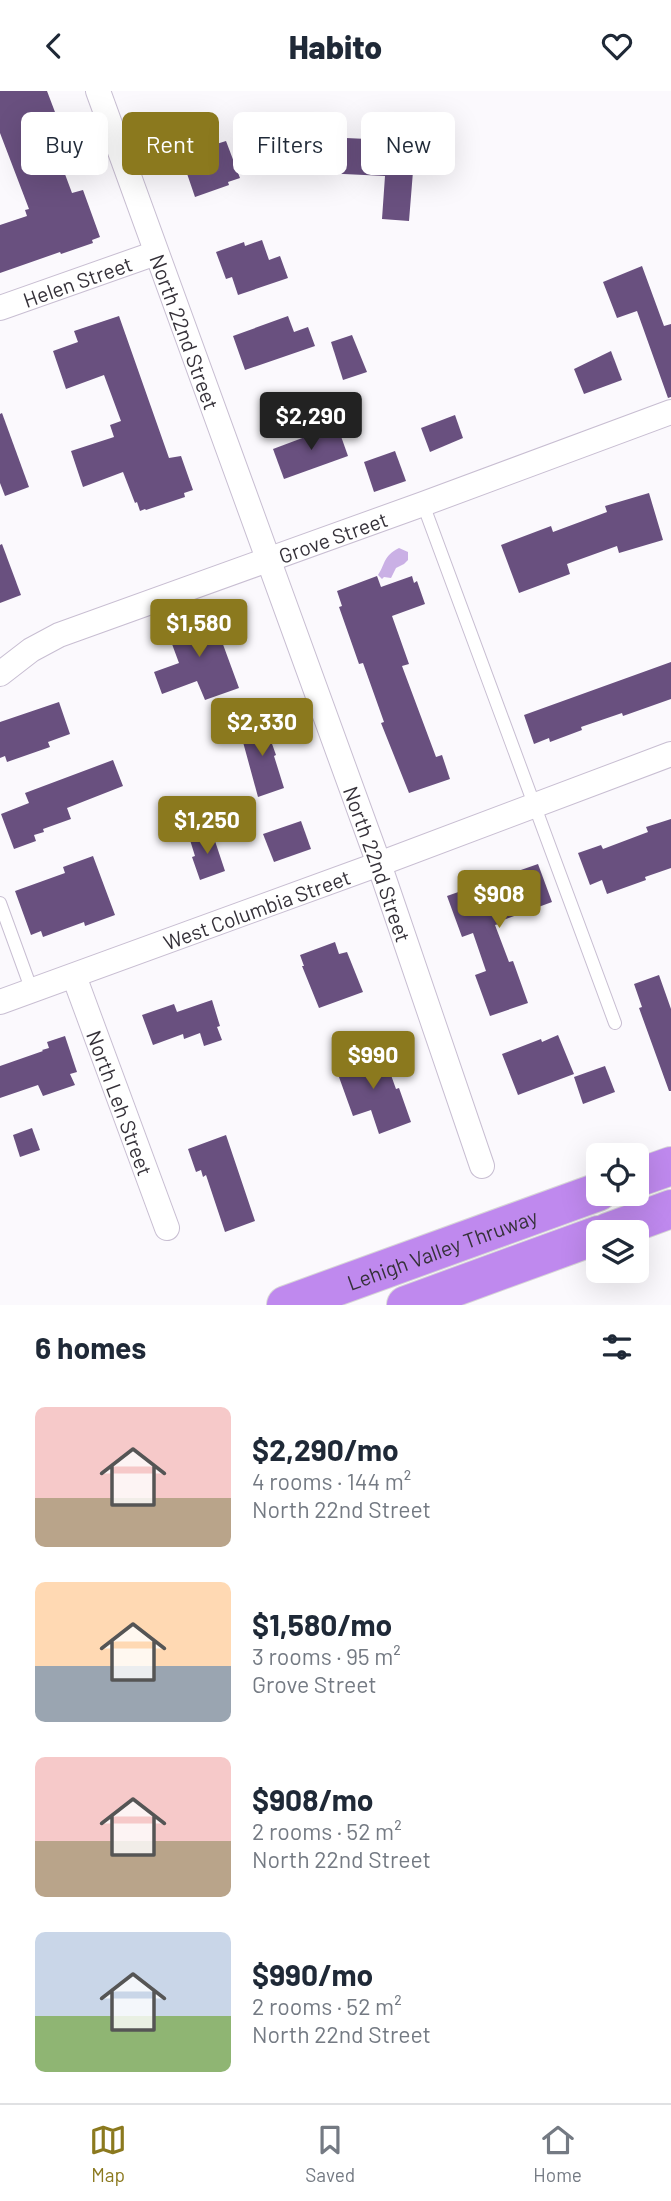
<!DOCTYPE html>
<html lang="en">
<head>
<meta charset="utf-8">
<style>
	body { margin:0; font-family:Barlow,sans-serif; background:#f6f6f7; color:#1f2937; height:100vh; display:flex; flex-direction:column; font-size:26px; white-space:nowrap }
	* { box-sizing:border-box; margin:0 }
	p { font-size:23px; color:#747a83 }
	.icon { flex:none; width:38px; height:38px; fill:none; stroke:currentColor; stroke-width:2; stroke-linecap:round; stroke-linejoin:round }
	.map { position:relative; height:1214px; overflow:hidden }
	.details { display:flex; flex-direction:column; background:#fff; flex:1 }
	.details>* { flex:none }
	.hud { position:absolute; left:21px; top:21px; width:630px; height:63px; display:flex; gap:14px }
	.fabs { position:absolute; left:586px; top:1052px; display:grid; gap:14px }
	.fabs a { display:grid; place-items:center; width:63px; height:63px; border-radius:10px; background:#fff; box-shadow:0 7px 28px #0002; font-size:35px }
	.price { position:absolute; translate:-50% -60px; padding:0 16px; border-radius:7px; background:#8b791e; color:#fff; font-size:23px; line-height:46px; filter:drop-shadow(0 2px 4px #0008) }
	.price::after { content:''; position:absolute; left:50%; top:42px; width:21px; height:16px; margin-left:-10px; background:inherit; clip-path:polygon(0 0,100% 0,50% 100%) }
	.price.current { background:#222; color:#fff }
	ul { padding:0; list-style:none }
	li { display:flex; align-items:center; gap:21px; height:175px; padding:0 35px }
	li span { display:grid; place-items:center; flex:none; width:196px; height:140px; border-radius:10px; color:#555 }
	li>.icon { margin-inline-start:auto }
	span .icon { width:84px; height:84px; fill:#fffc; stroke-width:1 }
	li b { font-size:30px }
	h2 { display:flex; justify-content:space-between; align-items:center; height:84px; padding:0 35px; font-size:30px }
	.chip { padding:0 24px; border-radius:10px; background:#fff; box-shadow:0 7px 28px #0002; font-size:24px; line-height:63px }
	.chip.current { background:#8b791e; color:#fff }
	header { display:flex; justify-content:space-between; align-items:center; height:91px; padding:0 35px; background:#fff; font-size:32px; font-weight:800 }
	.dock { display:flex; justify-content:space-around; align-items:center; height:98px; border-top:2px solid #e0e1e3; background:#fff; font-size:19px; color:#747a83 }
	.dock a { display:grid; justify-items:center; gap:4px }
	.dock .current { color:#8b791e }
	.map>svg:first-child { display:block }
	.water { fill:#cab0e5 }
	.building { fill:#69507f }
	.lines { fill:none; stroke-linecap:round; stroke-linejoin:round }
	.lane-casing { stroke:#c8bed2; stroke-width:14 }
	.street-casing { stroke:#c8bed2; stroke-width:26 }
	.highway-casing { stroke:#d7d6d7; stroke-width:40 }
	.lane { stroke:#fff; stroke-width:12 }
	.street { stroke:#fff; stroke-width:24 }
	.highway { stroke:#bf89ee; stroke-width:38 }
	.labels { text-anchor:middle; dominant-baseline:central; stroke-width:7; stroke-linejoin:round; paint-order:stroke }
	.street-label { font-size:21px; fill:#353139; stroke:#fff }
</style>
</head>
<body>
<header><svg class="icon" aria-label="back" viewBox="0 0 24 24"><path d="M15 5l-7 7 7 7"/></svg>Habito<svg class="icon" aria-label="heart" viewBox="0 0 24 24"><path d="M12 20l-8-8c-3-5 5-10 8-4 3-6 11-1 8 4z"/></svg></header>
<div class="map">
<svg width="671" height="1214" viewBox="0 0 671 1214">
	<rect width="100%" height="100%" fill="#fbf9fd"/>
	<path class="water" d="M 399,457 L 408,461 L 408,469 L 404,473 L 396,477 L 391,487 L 384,486 L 382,488 L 378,484 C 386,472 383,465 399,457 Z"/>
	<g class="building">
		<path d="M 0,0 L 47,0 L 58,29 L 50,32 L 58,59 L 56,59 L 72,102 L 83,99 L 100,146 L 92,149 L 93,152 L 61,163 L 60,161 L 0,182 L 0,134 L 27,125 L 25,119 L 29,118 L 0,42 Z"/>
		<path d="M 388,42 L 416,43 L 409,130 L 382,128 L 385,85 L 323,82 L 325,46 L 388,49 Z"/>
		<path d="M 226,50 L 240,87 L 228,91 L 229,94 L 195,106 L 183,71 L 196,66 L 194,60 Z"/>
		<path d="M 262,149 L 269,169 L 280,165 L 288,187 L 238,204 L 232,186 L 226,188 L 216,161 L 244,151 L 245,155 Z"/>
		<path d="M 642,175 L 664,235 L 671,233 L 671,306 L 668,307 L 637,220 L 617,227 L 603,191 Z"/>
		<path d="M 119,225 L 169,367 L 181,365 L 193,399 L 184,402 L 185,406 L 146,419 L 145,418 L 140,420 L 137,411 L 135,412 L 123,381 L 83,396 L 71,360 L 114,346 L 110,334 L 121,330 L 104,284 L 66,298 L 53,260 L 78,251 L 74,240 Z"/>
		<path d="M 288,225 L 294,241 L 308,236 L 315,255 L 245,279 L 233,245 Z"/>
		<path d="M 352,244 L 367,281 L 343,289 L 331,251 Z"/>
		<path d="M 611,260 L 622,289 L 584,303 L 574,278 Z"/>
		<path d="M 2,322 L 29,396 L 5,405 L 0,392 L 0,323 Z"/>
		<path d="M 455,324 L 463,347 L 430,361 L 421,337 Z"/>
		<path d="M 337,334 L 348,365 L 284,388 L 273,358 Z"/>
		<path d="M 395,360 L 406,390 L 374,401 L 364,371 Z"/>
		<path d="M 649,402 L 663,449 L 619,462 L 617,455 L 567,473 L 570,483 L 519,502 L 501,454 L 551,435 L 553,441 L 607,421 L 605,415 Z"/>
		<path d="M 2,453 L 21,504 L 0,512 L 0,454 Z"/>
		<path d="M 377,485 L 381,496 L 412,485 L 414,492 L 417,490 L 425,513 L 392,525 L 409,573 L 402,575 L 436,666 L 442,664 L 450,688 L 409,702 L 381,632 L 384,631 L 363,572 L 359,573 L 339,516 L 342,515 L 337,500 Z"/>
		<path d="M 210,518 L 239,597 L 205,609 L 197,590 L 162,603 L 154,581 L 179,572 L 169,545 L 179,542 L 175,531 Z"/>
		<path d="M 671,571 L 671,608 L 623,625 L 622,622 L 581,636 L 582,639 L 550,651 L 549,647 L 534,653 L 524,624 Z"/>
		<path d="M 59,611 L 70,643 L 48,651 L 50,656 L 7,671 L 5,665 L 0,667 L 0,631 Z"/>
		<path d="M 268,630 L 275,649 L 271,650 L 276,664 L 274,665 L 284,697 L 258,706 L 240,640 Z"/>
		<path d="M 113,669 L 123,695 L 67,717 L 71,728 L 43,738 L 44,741 L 34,744 L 36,750 L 14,758 L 1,723 L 29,712 L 25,702 Z"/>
		<path d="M 671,728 L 671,777 L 645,786 L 646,789 L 607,803 L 602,789 L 590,794 L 578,762 L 601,754 L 603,758 L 648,741 L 646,736 Z"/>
		<path d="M 301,730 L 311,758 L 274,771 L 263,743 Z"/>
		<path d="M 212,741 L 225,780 L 200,789 L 192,766 L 195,765 L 190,749 Z"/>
		<path d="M 93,765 L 115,824 L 85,835 L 84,831 L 43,846 L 41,840 L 31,844 L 15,800 L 65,782 L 63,776 Z"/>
		<path d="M 538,773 L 552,811 L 498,831 L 499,833 L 495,834 L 509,871 L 513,870 L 528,912 L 490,925 L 475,884 L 486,880 L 473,842 L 462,846 L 447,805 Z"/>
		<path d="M 335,851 L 339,863 L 347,861 L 363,901 L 319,917 L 302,875 L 304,875 L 300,864 Z"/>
		<path d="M 659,884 L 671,918 L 671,1000 L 669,1000 L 639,917 L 642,916 L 634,893 Z"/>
		<path d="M 212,909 L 220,935 L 217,936 L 222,949 L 204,955 L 200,942 L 184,948 L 183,943 L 153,954 L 142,924 L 174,913 L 177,921 Z"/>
		<path d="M 558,944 L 574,983 L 518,1004 L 502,963 L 541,948 L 542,951 Z"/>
		<path d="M 65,945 L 77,981 L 70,983 L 75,994 L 43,1005 L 38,994 L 0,1007 L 0,975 L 43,960 L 42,959 L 49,957 L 47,951 Z"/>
		<path d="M 382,959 L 396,998 L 399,997 L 411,1031 L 379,1043 L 371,1019 L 353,1025 L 335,975 Z"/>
		<path d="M 605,975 L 615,1001 L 583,1013 L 574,986 Z"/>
		<path d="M 32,1037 L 40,1059 L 20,1066 L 13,1044 Z"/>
		<path d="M 226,1044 L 255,1130 L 225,1141 L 206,1084 L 203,1086 L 201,1079 L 196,1081 L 188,1058 Z"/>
	</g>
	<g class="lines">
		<defs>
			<g id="lane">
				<path d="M 423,413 L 615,932"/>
				<path d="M 0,812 L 32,900"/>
			</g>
			<g id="street">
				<path id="s1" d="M 98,0 L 379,773 L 482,1075"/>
				<path id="s2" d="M 0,217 L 156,162"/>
				<path id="s3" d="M 0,583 L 31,559 L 59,544 L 423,413 L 671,321"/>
				<path id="s4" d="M 74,885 L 167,1137"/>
				<path id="s5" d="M 0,911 L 379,773 L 671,663"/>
			</g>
			<g id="highway">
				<path d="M 637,1087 L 671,1075"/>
				<path d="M 608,1141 L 671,1118"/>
				<path id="s6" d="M 286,1214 L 598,1101"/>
				<path d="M 406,1214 L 598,1144"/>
			</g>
		</defs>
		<use href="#lane" class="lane-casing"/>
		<use href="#street" class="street-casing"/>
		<use href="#highway" class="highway-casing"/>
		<use href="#lane" class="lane"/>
		<use href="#street" class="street"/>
		<use href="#highway" class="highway"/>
	</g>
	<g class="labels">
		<g class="street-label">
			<text stroke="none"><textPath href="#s2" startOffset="82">Helen Street</textPath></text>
			<text stroke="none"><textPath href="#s1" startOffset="256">North 22nd Street</textPath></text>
			<text stroke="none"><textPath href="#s3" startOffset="362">Grove Street</textPath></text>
			<text stroke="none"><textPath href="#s1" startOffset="822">North 22nd Street</textPath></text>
			<text stroke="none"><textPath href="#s5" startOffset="273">West Columbia Street</textPath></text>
			<text stroke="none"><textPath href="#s4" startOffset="135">North Leh Street</textPath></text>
			<text stroke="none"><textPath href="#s6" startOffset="166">Lehigh Valley Thruway</textPath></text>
		</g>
	</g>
</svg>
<div class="fabs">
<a><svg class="icon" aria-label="locate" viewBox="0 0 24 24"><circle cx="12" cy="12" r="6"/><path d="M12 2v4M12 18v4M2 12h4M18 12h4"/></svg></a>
<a><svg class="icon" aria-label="layers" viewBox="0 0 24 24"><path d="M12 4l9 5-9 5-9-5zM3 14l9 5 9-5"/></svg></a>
</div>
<b class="price current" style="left:311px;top:361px">$2,290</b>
<b class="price" style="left:199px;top:568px">$1,580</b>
<b class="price" style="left:262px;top:667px">$2,330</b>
<b class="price" style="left:207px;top:765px">$1,250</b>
<b class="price" style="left:499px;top:839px">$908</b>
<b class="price" style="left:373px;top:1000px">$990</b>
<div class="hud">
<a class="chip">Buy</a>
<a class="chip current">Rent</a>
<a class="chip">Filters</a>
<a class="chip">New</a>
</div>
</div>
<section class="details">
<h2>6 homes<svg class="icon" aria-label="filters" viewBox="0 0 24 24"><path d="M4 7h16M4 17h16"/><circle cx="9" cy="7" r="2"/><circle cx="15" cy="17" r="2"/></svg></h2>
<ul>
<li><span style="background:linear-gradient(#f6c9c9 65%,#b9a48a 0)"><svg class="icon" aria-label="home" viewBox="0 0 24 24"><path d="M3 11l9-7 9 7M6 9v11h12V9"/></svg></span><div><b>$2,290/mo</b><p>4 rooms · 144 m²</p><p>North 22nd Street</p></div></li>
<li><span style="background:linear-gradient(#ffd9b3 60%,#9aa5b1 0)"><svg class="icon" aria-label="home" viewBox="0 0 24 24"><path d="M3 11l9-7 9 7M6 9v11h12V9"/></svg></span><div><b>$1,580/mo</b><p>3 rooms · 95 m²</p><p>Grove Street</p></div></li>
<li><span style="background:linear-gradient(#f6c9c9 60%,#b9a48a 0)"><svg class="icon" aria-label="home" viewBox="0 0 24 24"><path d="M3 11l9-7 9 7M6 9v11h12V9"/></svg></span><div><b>$908/mo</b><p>2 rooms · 52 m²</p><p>North 22nd Street</p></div></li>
<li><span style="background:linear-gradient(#c9d6e8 60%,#8fb573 0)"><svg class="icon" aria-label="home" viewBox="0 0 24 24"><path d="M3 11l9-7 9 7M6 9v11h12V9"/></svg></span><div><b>$990/mo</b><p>2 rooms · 52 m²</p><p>North 22nd Street</p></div></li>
</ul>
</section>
<nav class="dock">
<a class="current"><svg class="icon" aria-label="map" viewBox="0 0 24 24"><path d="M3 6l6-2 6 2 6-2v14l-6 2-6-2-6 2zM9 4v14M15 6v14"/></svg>Map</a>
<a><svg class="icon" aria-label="saved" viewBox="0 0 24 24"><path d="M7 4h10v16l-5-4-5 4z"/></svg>Saved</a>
<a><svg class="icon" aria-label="home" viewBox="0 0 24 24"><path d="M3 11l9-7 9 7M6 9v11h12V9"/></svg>Home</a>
</nav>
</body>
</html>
